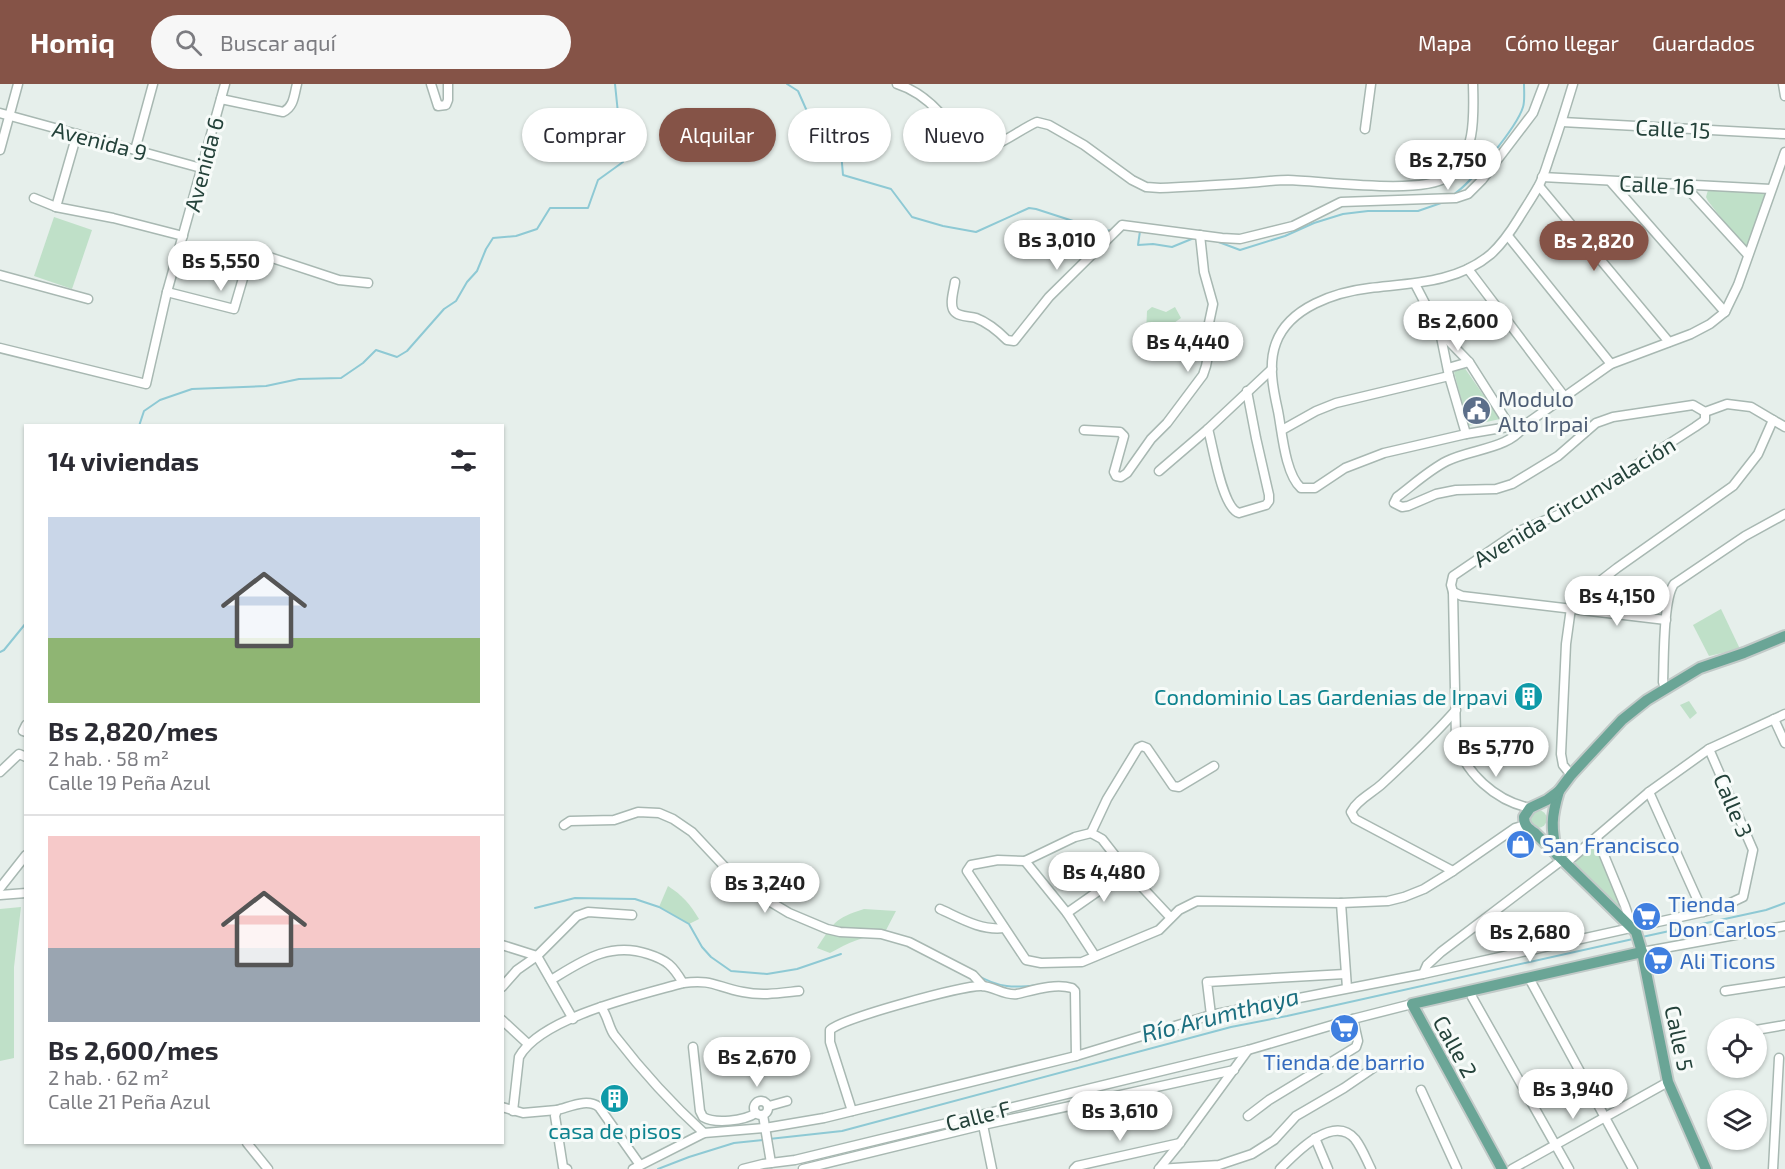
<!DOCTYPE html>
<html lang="es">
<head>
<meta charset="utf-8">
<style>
	body { margin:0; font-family:"Exo 2",sans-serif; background:#f7f7f7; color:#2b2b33; height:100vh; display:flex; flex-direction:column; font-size:22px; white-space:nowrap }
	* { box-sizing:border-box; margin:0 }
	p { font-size:20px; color:#7c7c81 }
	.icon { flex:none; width:33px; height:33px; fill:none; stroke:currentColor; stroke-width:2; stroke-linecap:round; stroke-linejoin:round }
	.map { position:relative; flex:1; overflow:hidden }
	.drawer { position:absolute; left:24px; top:340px; width:480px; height:720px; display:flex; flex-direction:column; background:#fff; border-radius:0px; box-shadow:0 2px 4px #0004 }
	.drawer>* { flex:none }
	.banner { position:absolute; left:522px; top:24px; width:570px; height:54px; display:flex; gap:12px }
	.tools { position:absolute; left:1707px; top:934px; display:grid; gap:12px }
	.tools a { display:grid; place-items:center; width:60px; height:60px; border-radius:50%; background:#fff; box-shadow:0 2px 4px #0004; font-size:30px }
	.price { position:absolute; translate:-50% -51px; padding:0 14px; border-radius:21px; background:#fff; color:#222; font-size:20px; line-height:39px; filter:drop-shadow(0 2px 3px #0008) }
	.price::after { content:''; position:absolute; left:50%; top:36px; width:18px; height:14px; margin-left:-9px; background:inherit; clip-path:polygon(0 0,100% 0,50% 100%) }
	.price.active { background:#855347; color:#fff }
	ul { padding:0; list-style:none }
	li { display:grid; align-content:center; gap:12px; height:318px; padding:0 24px }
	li+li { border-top:2px solid #e1e1e2 }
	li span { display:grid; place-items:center; height:186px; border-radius:0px; color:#555 }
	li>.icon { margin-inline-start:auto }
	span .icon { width:108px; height:108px; fill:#fffc; stroke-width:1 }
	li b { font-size:26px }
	h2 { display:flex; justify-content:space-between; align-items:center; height:72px; padding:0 24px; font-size:26px }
	.tag { padding:0 21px; border-radius:27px; background:#fff; box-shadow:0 2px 4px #0004; font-size:21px; line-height:54px }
	.tag.active { background:#855347; color:#fff }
	header { display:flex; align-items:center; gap:36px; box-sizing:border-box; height:84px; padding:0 30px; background:#855347; color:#fff }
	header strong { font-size:28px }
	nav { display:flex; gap:33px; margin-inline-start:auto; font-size:21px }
	.search { width:420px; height:54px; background:#f7f7f7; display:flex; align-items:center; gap:15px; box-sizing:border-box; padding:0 21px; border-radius:33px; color:#7c7c81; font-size:22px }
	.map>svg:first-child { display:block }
	.green { fill:#bfe0c8 }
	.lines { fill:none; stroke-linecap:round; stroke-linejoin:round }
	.stream { stroke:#8ec9d4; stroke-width:2 }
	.minor-casing { stroke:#a8b8b2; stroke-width:11 }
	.major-casing { stroke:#c2cac8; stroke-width:14 }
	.minor { stroke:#fff; stroke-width:8 }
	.major { stroke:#6aa596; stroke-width:10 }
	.labels { text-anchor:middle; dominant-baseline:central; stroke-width:6; stroke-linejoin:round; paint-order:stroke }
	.street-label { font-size:22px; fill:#24423a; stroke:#f7fbf9 }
	.service-label { font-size:22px; fill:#4e5e75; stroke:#f7fbf9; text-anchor:start }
	.culture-label { font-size:22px; fill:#0d838f; stroke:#f7fbf9; text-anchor:end }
	.shop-label { font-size:22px; fill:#366cbe; stroke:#f7fbf9; text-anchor:start }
	.water-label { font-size:24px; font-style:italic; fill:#1c6f80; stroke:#f7fbf9 }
</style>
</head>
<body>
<header>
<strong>Homiq</strong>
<div class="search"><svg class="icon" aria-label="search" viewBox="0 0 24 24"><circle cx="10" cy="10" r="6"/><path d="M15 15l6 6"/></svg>Buscar aquí</div>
<nav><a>Mapa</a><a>Cómo llegar</a><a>Guardados</a></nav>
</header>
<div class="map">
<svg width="1785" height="1085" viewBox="0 0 1785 1085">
	<rect width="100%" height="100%" fill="#e6efeb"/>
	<g class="green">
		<path d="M 1713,105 L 1764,108 L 1766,113 L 1748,162 L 1742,161 L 1708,117 L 1706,113 L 1708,106 Z"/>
		<path d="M 54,133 L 92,146 L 72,205 L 34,192 Z"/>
		<path d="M 1152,223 L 1166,228 L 1175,223 L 1181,234 L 1171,241 L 1165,255 L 1170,265 L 1157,277 L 1142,261 L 1146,250 L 1147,227 Z"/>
		<path d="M 1464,283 L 1500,335 L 1468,342 L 1454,288 Z"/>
		<path d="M 1721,525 L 1740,565 L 1709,572 L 1693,541 Z"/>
		<path d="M 1689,617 L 1697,629 L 1690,635 L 1680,621 Z"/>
		<circle cx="1538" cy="735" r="9"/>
		<path d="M 1596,763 L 1600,766 L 1621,824 L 1618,823 L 1575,780 C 1576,773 1588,764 1596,763 Z"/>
		<path d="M 668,802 C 682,811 690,820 699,835 L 689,840 L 659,823 Z"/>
		<path d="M 21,823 L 14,883 L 14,974 L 0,977 L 0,825 Z"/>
		<path d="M 864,825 L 896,827 L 884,850 C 863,852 848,859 830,869 L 817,864 C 833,839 835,834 864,825 Z"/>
	</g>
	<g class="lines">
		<g class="stream">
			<path d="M 787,0 L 798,7 L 810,34 L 841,68 L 843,91 L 891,105 L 912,133 L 943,142 L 976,148 L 1029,124 L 1036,125 L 1104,147 L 1113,146"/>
			<path d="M 1453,111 C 1471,99 1517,43 1523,23 C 1525,17 1524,7 1524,0"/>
			<path d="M 1140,147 L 1138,161 L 1153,160 L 1172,163 L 1194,154"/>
			<path d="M 1216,157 L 1240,166 L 1285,152 L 1314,139 L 1343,130 L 1368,127 L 1418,127 L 1444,118"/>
			<path d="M 139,342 L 144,327 L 160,316 L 192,305 L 266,302 L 299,295 L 341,294 L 363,279 L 376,266 L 397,273 L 407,267 L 444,225 L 456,217 L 467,198 L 477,187 L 486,165 L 493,154 L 516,152 L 537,145 L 550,124 L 588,124 L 598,96 L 623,78 L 615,0"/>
			<path d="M 0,568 L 4,566 L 26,539"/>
			<path d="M 535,824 L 575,814 L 635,815 L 659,823 L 689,840 L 702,863 L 711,873 L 731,887 L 767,890 L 797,885 L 841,870"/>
			<path d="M 1642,853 L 1766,826 L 1785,819"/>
			<path d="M 977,891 C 999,904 1014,904 1038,901"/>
			<path d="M 769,1055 L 842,1047 L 1231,943 L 1287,932 L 1633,855"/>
			<path d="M 658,1085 L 689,1073 L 734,1059 L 763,1056"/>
		</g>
		<defs>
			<g id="minor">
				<path d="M 431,0 L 438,22 L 446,21 L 448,16 L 448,0"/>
				<path d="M 897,0 C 913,5 927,15 939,28 C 955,45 964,72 992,62 C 1007,57 1021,45 1037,38 L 1049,41 L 1084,61 L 1132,96 L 1146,103 L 1160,104 C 1189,103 1218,101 1247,99 C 1261,98 1275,96 1288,96 C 1323,97 1422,111 1447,93 C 1476,72 1474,32 1473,0"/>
				<path d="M 1783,0 L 1785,12"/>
				<path d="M 221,15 L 283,28 C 294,23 294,11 297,0"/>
				<path d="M 0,29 L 201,84"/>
				<path d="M 1562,38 L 1785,50"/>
				<path d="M 1365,45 L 1371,0"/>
				<path d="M 0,66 L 18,0"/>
				<path d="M 135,66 L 153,0"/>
				<path d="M 1542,93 L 1771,105"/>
				<path d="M 1611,98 L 1725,228"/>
				<path d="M 1539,102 L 1669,258"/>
				<path d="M 1685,102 L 1748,171"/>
				<path d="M 34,114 L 56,123 L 113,134 L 183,152"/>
				<path d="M 56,123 L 77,50"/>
				<path d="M 1508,152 L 1611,280"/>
				<path d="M 1468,185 L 1564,312"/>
				<path d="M 0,191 L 88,215"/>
				<path d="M 955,198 C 954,206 949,220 954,227 C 958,233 970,232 976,234 C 989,239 998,247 1007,256 L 1014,257 L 1049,213 L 1122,141 L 1222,154 L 1240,155 L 1293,142 L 1341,118 L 1456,114 L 1468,110 L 1482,96 L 1533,29 L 1544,0"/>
				<path d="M 1415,200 L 1440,248 L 1449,292 L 1466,350"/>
				<path d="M 167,208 L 234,225 L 251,167 L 339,196 L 368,199"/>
				<path d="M 1440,248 L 1469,278 L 1509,341"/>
				<path d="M 0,264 L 146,300 L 167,208 L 225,0"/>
				<path d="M 1448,284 L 1469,278"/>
				<path d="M 1705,328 L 1693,321 L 1613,333 L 1596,339 L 1558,372 L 1512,400 L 1496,405 L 1456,406 L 1436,410 L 1408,422 L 1402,423 L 1394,419 L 1397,413 C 1413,401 1429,386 1447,377 C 1473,364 1509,366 1526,340 L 1611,280 L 1691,250 L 1710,240 L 1725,228 L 1738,201 L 1785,68"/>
				<path d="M 1705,328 L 1727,320 L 1751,323 L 1785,343"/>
				<path d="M 1526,340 L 1466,350 L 1384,369 L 1345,384 L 1315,404 L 1301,404 C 1285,390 1282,347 1278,327 C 1273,305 1268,280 1276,259 C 1289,223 1336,208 1370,204 C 1412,199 1457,199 1491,170 C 1502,160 1511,147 1519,134 C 1525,124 1532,114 1538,103 C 1544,93 1547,80 1551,69 C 1559,46 1566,23 1573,0"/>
				<path d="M 1208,345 C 1213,362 1222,424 1239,429 L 1266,421 L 1269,417 L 1269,411 L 1256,354 L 1247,307"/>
				<path d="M 1084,346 L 1120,348 L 1124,352 L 1114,388 L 1116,392 L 1121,393 L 1127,389 L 1151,355 L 1167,339 L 1203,291 L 1206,282 L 1208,272 L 1206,253 L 1213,220 L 1204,188 L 1200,151"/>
				<path d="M 1282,346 L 1316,327 L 1336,319 L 1449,292"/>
				<path d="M 1159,387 L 1208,345 L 1272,285"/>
				<path d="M 1453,508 L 1462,512 L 1666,536"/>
				<path d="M 1665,604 L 1663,598 C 1664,577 1663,515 1674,500 L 1745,452 L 1785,430"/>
				<path d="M 1774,635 L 1785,659"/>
				<path d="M 26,641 L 23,647 L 26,648"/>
				<path d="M 0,688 L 19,670 L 26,673"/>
				<path d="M 1571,691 L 1563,681 L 1561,670 L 1566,560 L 1571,524 L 1582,511 L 1617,484 L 1733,402 L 1758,370 L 1773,336"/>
				<path d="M 1649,708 L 1703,828"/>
				<path d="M 1530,724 C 1496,717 1464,689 1456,655 L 1453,508 L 1451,501 L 1453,492 L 1519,447 L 1560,430 L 1695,343 L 1705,336 L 1705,328"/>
				<path d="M 564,741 L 570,737 L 614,736 L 638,728 L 659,729 L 673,735 L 692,748 L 737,796 L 752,807 L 789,829 L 827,845 L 840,848 L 881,850 L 909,858 L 973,891 L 983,902"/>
				<path d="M 1091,749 L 1107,715 L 1138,664 L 1142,662 L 1147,664 L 1173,702 L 1179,703 L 1214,682"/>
				<path d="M 1597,754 L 1625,822 L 1632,842"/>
				<path d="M 1025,777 L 1067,829 L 1095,872"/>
				<path d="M 1566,779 L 1649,708 L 1709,665 L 1785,630"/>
				<path d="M 1453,787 L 1355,735 L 1351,728 C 1357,716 1372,709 1382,700 C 1408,676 1433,652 1456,626"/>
				<path d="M 0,804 L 26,771"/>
				<path d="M 0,811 L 26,809"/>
				<path d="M 1341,819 L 1347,904"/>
				<path d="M 940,825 C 960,834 981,847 1004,844"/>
				<path d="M 1067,829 L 1127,787"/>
				<path d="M 1171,834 L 1127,787 L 1102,755 L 1091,749 L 1075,753 L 1025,777 L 998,776 L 971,781 L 967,787 L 1026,876 L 1041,879 L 1082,878 L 1159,846 L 1179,826 L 1197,817 L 1341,819 L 1388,817 L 1404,813 L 1424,805 L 1453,787 L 1515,744 L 1525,741"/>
				<path d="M 502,861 L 537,872 L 573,935"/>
				<path d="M 1642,868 L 1785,842"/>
				<path d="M 1423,890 L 1703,828 L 1724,822 L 1743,813 L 1753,766 L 1709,665"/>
				<path d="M 1529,894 L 1633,1085"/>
				<path d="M 551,896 C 582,877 610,857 648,870 C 667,876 673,882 683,899"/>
				<path d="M 502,903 L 517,886 L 537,872 L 577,832 L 588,828 L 632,831"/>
				<path d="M 1471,907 L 1472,913 L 1569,1085"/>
				<path d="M 1725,907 L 1785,898"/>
				<path d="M 601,923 C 608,932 609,945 615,952 C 642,987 672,1020 704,1049"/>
				<path d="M 1211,931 L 1207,898 L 1345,890"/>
				<path d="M 502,936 L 528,960"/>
				<path d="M 1756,946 L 1785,941"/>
				<path d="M 693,963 L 700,1027 L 703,1033 C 715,1040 744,1037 756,1029"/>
				<path d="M 1421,1006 L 1457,1085"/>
				<circle cx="761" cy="1024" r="7"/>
				<path d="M 769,1022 L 787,1017"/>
				<path d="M 502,1023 L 523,1029 L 557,1026"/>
				<path d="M 513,1027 L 519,973 C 541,933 641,911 683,899 C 713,895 716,903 743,908 C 762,912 780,909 799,907"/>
				<path d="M 852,1027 L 830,958 L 830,946 C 843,934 961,902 981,902 C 994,902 1004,912 1017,910 C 1034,906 1055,899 1072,904 L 1075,907 L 1076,972"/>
				<path d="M 763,1031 L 771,1079"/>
				<path d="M 1248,1032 L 1269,1016 L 1356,963 L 1358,957 L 1353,935"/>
				<path d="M 983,1041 L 992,1085"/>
				<path d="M 1315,1054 L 1328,1085"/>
				<path d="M 247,1059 L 268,1085"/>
				<path d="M 567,1085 L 563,1083 L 555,1032 L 557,1026 C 570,1023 587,1014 599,1023 L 640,1081"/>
				<path d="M 633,1085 L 704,1049 L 765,1044 L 824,1034 L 1076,972 L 1211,931 L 1423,890 L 1427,881 L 1441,868 L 1562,776"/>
				<path d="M 743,1085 L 763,1080 L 795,1076 L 1248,966 L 1353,935 L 1412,920"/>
				<path d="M 803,1085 L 983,1041 L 1234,986"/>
				<path d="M 1074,1085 L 1077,1082 L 1180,1059"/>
				<path d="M 1159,1085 L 1219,1081 L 1252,1070 L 1274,1056 L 1296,1032 L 1344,1004 L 1382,978"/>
				<path d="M 1159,1085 L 1180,1059 L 1248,966"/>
				<path d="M 1280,1085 C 1295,1070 1333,1029 1355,1055 C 1362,1064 1366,1075 1371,1085"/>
				<path d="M 1512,1085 L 1668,998"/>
				<path d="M 1773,1085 L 1779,974"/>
			</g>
			<g id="major">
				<path d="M 1557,771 C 1551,743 1551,734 1559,707"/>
				<path d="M 1502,1085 L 1412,920 L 1642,868"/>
				<path d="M 1706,1085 L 1668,998 L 1642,868 L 1636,848 L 1535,749 C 1529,745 1524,742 1524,733 L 1530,724 L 1547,716 L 1559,707 L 1571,691 L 1622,636 L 1647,616 L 1700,584 L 1744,569 L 1785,552"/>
			</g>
		</defs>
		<use href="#minor" class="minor-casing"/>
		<use href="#major" class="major-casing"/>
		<use href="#minor" class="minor"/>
		<use href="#major" class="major"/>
	</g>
	<defs>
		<symbol id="civic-disc" viewBox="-11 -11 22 22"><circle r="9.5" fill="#5c6f8a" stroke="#f7fbf9"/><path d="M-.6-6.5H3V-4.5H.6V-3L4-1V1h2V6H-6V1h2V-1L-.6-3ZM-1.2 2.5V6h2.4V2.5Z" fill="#fff"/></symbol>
		<symbol id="building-disc" viewBox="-11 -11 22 22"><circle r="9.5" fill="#0f9aa8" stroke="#f7fbf9"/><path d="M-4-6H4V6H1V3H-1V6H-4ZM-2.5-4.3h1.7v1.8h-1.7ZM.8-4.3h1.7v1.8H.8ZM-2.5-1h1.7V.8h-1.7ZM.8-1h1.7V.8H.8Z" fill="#fff"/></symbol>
		<symbol id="shop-disc" viewBox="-11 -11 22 22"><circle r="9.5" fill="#3f7fe0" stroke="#f7fbf9"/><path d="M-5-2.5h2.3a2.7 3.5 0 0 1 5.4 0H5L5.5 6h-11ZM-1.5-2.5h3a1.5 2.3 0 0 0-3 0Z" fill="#fff"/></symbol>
		<symbol id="supermarket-disc" viewBox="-11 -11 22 22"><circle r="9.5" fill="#3f7fe0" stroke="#f7fbf9"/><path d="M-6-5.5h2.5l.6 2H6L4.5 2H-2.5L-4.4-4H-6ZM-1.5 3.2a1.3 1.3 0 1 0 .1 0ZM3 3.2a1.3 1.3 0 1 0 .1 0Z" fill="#fff"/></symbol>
	</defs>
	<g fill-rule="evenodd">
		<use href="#civic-disc" x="1460" y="310" width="33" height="33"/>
		<use href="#building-disc" x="1512" y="596" width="33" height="33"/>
		<use href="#shop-disc" x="1504" y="744" width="33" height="33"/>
		<use href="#supermarket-disc" x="1630" y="816" width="33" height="33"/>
		<use href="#supermarket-disc" x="1642" y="860" width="33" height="33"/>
		<use href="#supermarket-disc" x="1328" y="928" width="33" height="33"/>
		<use href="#building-disc" x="598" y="998" width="33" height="33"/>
	</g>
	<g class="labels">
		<g class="street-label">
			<text transform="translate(1673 44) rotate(3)">Calle 15</text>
			<text transform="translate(100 56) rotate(15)">Avenida 9</text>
			<text transform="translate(203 80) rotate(-75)">Avenida 6</text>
			<text transform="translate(1657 100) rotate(3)">Calle 16</text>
			<text transform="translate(1574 417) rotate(-31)">Avenida Circunvalación</text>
			<text transform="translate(1734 721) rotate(67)">Calle 3</text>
			<text transform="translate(1680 954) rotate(78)">Calle 5</text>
			<text transform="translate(1456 962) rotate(61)">Calle 2</text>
			<text transform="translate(978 1031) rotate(-14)">Calle F</text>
		</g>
		<g class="service-label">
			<text x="1498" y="314">Modulo<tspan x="1498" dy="25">Alto Irpai</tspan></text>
		</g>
		<g class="culture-label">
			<text x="1508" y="612">Condominio Las Gardenias de Irpavi</text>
			<text x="615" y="1046" text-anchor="middle">casa de pisos</text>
		</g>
		<g class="shop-label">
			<text x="1542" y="760">San Francisco</text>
			<text x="1668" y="819">Tienda<tspan x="1668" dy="25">Don Carlos</tspan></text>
			<text x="1680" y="876">Ali Ticons</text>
			<text x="1344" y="977" text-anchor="middle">Tienda de barrio</text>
		</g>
		<g class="water-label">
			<text transform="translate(1220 930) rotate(-14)">Río Arumthaya</text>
		</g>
	</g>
</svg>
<div class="tools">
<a><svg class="icon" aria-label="locate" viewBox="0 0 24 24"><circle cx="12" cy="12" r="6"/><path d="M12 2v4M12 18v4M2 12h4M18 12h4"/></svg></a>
<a><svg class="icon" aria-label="layers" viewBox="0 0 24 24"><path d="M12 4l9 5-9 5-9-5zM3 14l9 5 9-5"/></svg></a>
</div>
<b class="price" style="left:1448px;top:107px">Bs 2,750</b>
<b class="price" style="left:1057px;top:187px">Bs 3,010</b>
<b class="price active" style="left:1594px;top:188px">Bs 2,820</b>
<b class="price" style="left:221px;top:208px">Bs 5,550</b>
<b class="price" style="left:1458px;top:268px">Bs 2,600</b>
<b class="price" style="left:1188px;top:289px">Bs 4,440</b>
<b class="price" style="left:1617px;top:543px">Bs 4,150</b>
<b class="price" style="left:1496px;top:694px">Bs 5,770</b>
<b class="price" style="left:1104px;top:819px">Bs 4,480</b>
<b class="price" style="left:765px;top:830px">Bs 3,240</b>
<b class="price" style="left:1530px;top:879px">Bs 2,680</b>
<b class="price" style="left:757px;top:1004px">Bs 2,670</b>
<b class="price" style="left:1573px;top:1036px">Bs 3,940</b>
<b class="price" style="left:1120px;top:1058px">Bs 3,610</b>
<div class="banner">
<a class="tag">Comprar</a>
<a class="tag active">Alquilar</a>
<a class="tag">Filtros</a>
<a class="tag">Nuevo</a>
</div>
<section class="drawer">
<h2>14 viviendas<svg class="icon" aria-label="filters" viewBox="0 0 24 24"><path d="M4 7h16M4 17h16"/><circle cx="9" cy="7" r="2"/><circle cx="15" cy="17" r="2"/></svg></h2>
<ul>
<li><span style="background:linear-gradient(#c9d6e8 65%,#8fb573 0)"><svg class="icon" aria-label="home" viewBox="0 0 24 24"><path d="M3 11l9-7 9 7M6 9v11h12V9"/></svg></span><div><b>Bs 2,820/mes</b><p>2 hab. · 58 m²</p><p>Calle 19 Peña Azul</p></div></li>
<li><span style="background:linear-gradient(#f6c9c9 60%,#9aa5b1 0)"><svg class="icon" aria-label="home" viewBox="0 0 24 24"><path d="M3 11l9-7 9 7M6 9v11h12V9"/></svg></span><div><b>Bs 2,600/mes</b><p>2 hab. · 62 m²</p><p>Calle 21 Peña Azul</p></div></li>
</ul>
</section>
</div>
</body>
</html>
